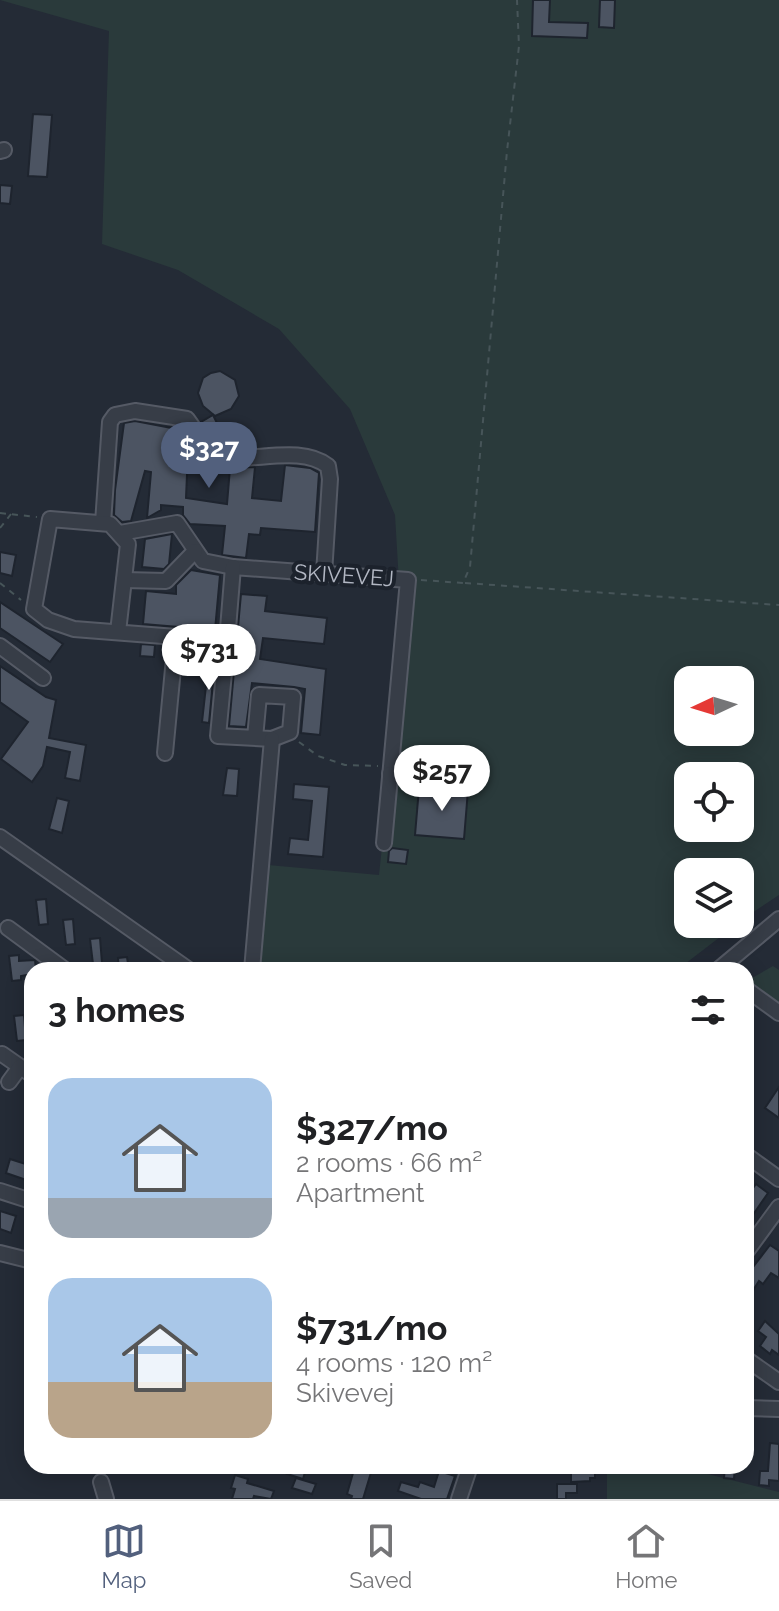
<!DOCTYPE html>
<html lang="en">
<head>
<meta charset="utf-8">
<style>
	body { margin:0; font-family:Raleway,sans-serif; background:#f6f6f6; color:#202124; height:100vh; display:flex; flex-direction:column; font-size:30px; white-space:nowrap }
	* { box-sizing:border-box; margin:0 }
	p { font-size:26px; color:#757577 }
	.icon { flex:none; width:44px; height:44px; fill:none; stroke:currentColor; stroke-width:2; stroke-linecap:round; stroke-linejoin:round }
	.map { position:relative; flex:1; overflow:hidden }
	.panel { position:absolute; left:24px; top:962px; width:730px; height:512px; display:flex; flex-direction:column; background:#fff; border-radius:24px; box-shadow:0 4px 20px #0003 }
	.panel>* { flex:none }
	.needle { width:52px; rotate:266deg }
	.tools { position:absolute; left:674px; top:666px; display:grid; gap:16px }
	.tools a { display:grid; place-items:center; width:80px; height:80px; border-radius:16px; background:#fff; box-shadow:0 4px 20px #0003; font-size:40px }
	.price { position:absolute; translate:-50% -68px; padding:0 18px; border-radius:28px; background:#fff; color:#222; font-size:26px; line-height:52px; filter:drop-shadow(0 2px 4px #0008) }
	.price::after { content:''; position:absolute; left:50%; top:48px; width:24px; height:18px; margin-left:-12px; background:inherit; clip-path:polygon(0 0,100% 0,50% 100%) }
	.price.on { background:#52607d; color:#fff }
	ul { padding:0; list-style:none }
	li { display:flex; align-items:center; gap:24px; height:200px; padding:0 24px }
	li span { display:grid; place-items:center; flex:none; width:224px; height:160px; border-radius:24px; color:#555 }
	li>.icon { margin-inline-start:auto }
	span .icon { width:96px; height:96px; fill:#fffc; stroke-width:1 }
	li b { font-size:34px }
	h2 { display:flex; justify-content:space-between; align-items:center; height:96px; padding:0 24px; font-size:34px }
	.tab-bar { display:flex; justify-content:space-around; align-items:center; height:112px; border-top:2px solid #e0e0e0; background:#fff; font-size:22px; color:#757577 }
	.tab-bar a { display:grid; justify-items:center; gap:4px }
	.tab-bar .on { color:#52607d }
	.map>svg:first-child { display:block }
	.green { fill:#2a3a3b; fill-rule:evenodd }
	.building { fill:#4c5462; stroke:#1e242e; stroke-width:2 }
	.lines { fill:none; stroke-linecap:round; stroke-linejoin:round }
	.minor-casing { stroke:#555a65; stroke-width:18 }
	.path { stroke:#475559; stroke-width:2; stroke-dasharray:6 6; stroke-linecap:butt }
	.minor { stroke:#373d47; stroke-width:14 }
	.labels { text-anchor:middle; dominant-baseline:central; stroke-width:8; stroke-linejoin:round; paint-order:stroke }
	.street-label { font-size:22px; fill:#b2b7c3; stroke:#1c222c }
</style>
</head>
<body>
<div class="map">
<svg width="779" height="1499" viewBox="0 0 779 1499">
	<rect width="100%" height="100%" fill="#242b36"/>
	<g class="green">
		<path d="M 0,0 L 779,0 L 779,895 L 740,921 L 740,872 L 688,872 L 688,924 L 737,924 L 677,970 L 258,970 L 268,865 L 379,875 L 403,650 L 395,515 L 350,409 L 279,329 L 178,270 L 102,244 L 109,31 ZM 688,680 L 740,680 L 740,732 L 688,732 ZM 688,776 L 740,776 L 740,828 L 688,828 Z"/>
		<path d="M 773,966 L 779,970 L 779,1004 L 747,981 Z"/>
		<path d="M 607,1466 L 676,1466 L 779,1492 L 779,1499 L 607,1499 Z"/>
	</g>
	<g class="building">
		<path d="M 533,0 L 550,0 L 549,22 L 588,23 L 587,38 L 532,36 Z"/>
		<path d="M 600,0 L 615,0 L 614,28 L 599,27 Z"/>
		<path d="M 33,114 L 52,115 L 47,177 L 28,176 Z"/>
		<path d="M 0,185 L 12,186 L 10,204 L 0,203 Z"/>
		<path d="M 220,371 L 235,380 L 239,396 L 231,409 L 215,416 L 203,406 L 198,393 L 203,378 L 211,373 Z"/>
		<path d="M 213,415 L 221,431 L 218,440 L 211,444 L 203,438 L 201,422 Z"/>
		<path d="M 135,421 L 182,430 L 184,446 L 188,452 L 186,498 L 227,504 L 230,468 L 255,467 L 252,498 L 281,501 L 285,465 L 310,468 L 319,473 L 315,532 L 261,528 L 260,535 L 249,534 L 246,558 L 222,555 L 225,526 L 190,524 L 183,515 L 183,507 L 161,505 L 161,510 L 147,518 L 151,472 L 145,471 L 131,521 L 122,522 L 114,515 L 115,490 L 124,423 Z"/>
		<path d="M 172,534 L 169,564 L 164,569 L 142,567 L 145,539 Z"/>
		<path d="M 0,552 L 16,555 L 12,576 L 0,573 Z"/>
		<path d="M 191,570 L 220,575 L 215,630 L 143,624 L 146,591 L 176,594 L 176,585 Z"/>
		<path d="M 241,594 L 267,596 L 265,611 L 327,618 L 324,644 L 263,638 L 260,659 L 326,669 L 320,735 L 301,733 L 305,689 L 294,687 L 252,683 L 246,727 L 229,726 Z"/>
		<path d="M 0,602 L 63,644 L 50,662 L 0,628 Z"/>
		<path d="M 141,644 L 155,645 L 154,657 L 140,656 Z"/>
		<path d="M 209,659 L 215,659 L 209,723 L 202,722 Z"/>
		<path d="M 0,666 L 46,697 L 56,700 L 49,738 L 86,745 L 80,781 L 65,778 L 70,752 L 47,747 L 43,766 L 32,782 L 1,759 L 28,722 L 0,702 Z"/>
		<path d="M 227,768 L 239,769 L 237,796 L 223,795 Z"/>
		<path d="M 294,784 L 329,787 L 323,857 L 288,854 L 290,838 L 308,840 L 312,801 L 293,799 Z"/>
		<path d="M 419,788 L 468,790 L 464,839 L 415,835 Z"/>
		<path d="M 57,798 L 69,801 L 62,833 L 49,829 Z"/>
		<path d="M 392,848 L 408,850 L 406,864 L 388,862 L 389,851 Z"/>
		<path d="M 46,899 L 48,924 L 39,925 L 36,900 Z"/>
		<path d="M 73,919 L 75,944 L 66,945 L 63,920 Z"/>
		<path d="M 100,938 L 102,963 L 93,964 L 90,939 Z"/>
		<path d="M 19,955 L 19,961 L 35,960 L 36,970 L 32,970 L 32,974 L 21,976 L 21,980 L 12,981 L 9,956 Z"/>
		<path d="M 127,957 L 129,970 L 119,970 L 118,958 Z"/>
		<path d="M 24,1015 L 26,1040 L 17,1041 L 14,1016 Z"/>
		<path d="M 779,1087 L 779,1118 L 765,1108 Z"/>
		<path d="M 10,1159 L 32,1166 L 32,1182 L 6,1173 Z"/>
		<path d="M 756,1184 L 768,1193 L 746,1225 L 746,1189 L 750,1192 Z"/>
		<path d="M 0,1211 L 16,1216 L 11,1233 L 0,1229 Z"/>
		<path d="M 770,1245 L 779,1251 L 779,1278 L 771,1273 L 763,1284 L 759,1281 L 752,1292 L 746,1288 L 746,1276 Z"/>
		<path d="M 765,1321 L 779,1334 L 779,1355 L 772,1350 L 770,1354 L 760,1346 L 766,1337 L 758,1331 Z"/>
		<path d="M 770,1443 L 779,1444 L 779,1481 L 769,1480 L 769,1486 L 759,1485 L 760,1471 L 768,1471 Z"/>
		<path d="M 290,1466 L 307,1466 L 303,1479 L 287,1474 Z"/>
		<path d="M 355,1466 L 373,1466 L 363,1499 L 351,1499 L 352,1496 L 347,1494 Z"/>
		<path d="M 571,1466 L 595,1466 L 595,1478 L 590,1478 L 590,1481 L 571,1482 Z"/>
		<path d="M 725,1466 L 735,1466 L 734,1479 L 724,1478 Z"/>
		<path d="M 439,1471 L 455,1476 L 447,1499 L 421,1499 L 398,1491 L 401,1482 L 418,1487 L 420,1482 L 434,1487 Z"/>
		<path d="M 235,1475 L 248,1479 L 247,1483 L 274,1491 L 271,1499 L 254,1496 L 253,1499 L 232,1499 L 235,1489 L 231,1488 Z"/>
		<path d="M 296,1478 L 316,1484 L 312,1494 L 292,1488 Z"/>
		<path d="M 557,1484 L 577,1484 L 577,1493 L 566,1493 L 566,1499 L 557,1499 Z"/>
	</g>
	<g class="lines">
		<defs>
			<g id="minor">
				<path d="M 0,151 L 4,150"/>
				<path d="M 103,523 L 110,422 L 115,415 L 135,411 L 187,419 L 192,426 L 194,444 C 224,477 292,438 328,466 L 330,479 L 324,574"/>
				<path d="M 120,533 L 177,523 L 203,561 L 233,567 L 408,580 L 384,843"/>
				<path d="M 124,580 L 166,581 L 195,551"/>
				<path d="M 118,632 L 128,544 L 110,524 L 50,519 L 34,609 L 48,620 L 74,629 L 227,641 L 233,567"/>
				<path d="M 227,641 L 218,736 L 272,739 L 290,732 L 293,697 L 259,695 L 255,738"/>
				<path d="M 0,646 L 43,678"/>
				<path d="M 165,753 L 176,637"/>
				<path d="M 390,774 L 455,780"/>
				<path d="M 0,837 L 189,970"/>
				<path d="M 8,928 L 65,970"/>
				<path d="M 252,970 L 272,739"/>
				<path d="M 718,970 L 779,919"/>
				<path d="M 746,989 L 779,1013"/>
				<path d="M 2,1054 L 32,1075"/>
				<path d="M 9,1082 L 20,1067"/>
				<path d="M 746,1155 L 779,1179"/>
				<path d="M 0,1191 L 31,1201"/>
				<path d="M 746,1252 L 779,1207"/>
				<path d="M 0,1253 L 32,1261"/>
				<path d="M 746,1359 L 779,1382"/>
				<path d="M 746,1408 L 779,1409"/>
				<path d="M 101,1482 L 106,1499"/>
				<path d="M 459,1499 L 470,1466"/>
			</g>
		</defs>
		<use href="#minor" class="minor-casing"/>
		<g class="path">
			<path d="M 0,513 L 37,517"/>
			<path d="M 0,528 L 11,514"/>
			<path d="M 421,580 L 463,583 L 470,567 L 507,151 L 519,46 L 517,0"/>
			<path d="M 0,583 L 21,600"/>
			<path d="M 465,583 L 779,605"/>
			<path d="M 299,742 L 318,756 L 345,765 L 378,766"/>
		</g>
		<use href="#minor" class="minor"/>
	</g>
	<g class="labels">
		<g class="street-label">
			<text transform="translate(344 575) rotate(4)">SKIVEVEJ</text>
		</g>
	</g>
</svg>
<div class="tools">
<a><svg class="needle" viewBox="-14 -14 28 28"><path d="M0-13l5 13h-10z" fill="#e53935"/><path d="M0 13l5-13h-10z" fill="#757577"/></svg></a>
<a><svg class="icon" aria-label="locate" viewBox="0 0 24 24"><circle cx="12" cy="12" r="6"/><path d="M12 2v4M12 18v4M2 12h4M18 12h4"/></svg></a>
<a><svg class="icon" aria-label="layers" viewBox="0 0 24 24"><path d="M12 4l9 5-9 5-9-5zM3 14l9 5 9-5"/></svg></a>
</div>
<b class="price on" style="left:209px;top:490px">$327</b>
<b class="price" style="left:209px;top:692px">$731</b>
<b class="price" style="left:442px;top:813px">$257</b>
<section class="panel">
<h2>3 homes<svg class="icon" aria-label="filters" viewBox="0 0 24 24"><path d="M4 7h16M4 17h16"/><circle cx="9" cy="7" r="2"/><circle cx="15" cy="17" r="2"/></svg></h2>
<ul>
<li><span style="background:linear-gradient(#a9c7e8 75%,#9aa5b1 0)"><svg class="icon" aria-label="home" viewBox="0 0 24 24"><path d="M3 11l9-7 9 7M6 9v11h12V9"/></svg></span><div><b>$327/mo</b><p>2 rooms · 66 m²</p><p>Apartment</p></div></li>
<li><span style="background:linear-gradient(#a9c7e8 65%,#b9a48a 0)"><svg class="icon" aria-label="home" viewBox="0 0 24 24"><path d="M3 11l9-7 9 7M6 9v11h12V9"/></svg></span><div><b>$731/mo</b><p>4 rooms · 120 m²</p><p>Skivevej</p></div></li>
</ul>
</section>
</div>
<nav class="tab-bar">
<a class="on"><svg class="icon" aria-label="map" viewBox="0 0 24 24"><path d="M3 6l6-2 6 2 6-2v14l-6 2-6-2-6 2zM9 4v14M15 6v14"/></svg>Map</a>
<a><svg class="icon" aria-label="saved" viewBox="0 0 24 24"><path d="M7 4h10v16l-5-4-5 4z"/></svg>Saved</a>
<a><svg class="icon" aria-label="home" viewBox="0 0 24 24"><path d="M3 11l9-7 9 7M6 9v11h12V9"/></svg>Home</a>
</nav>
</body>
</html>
